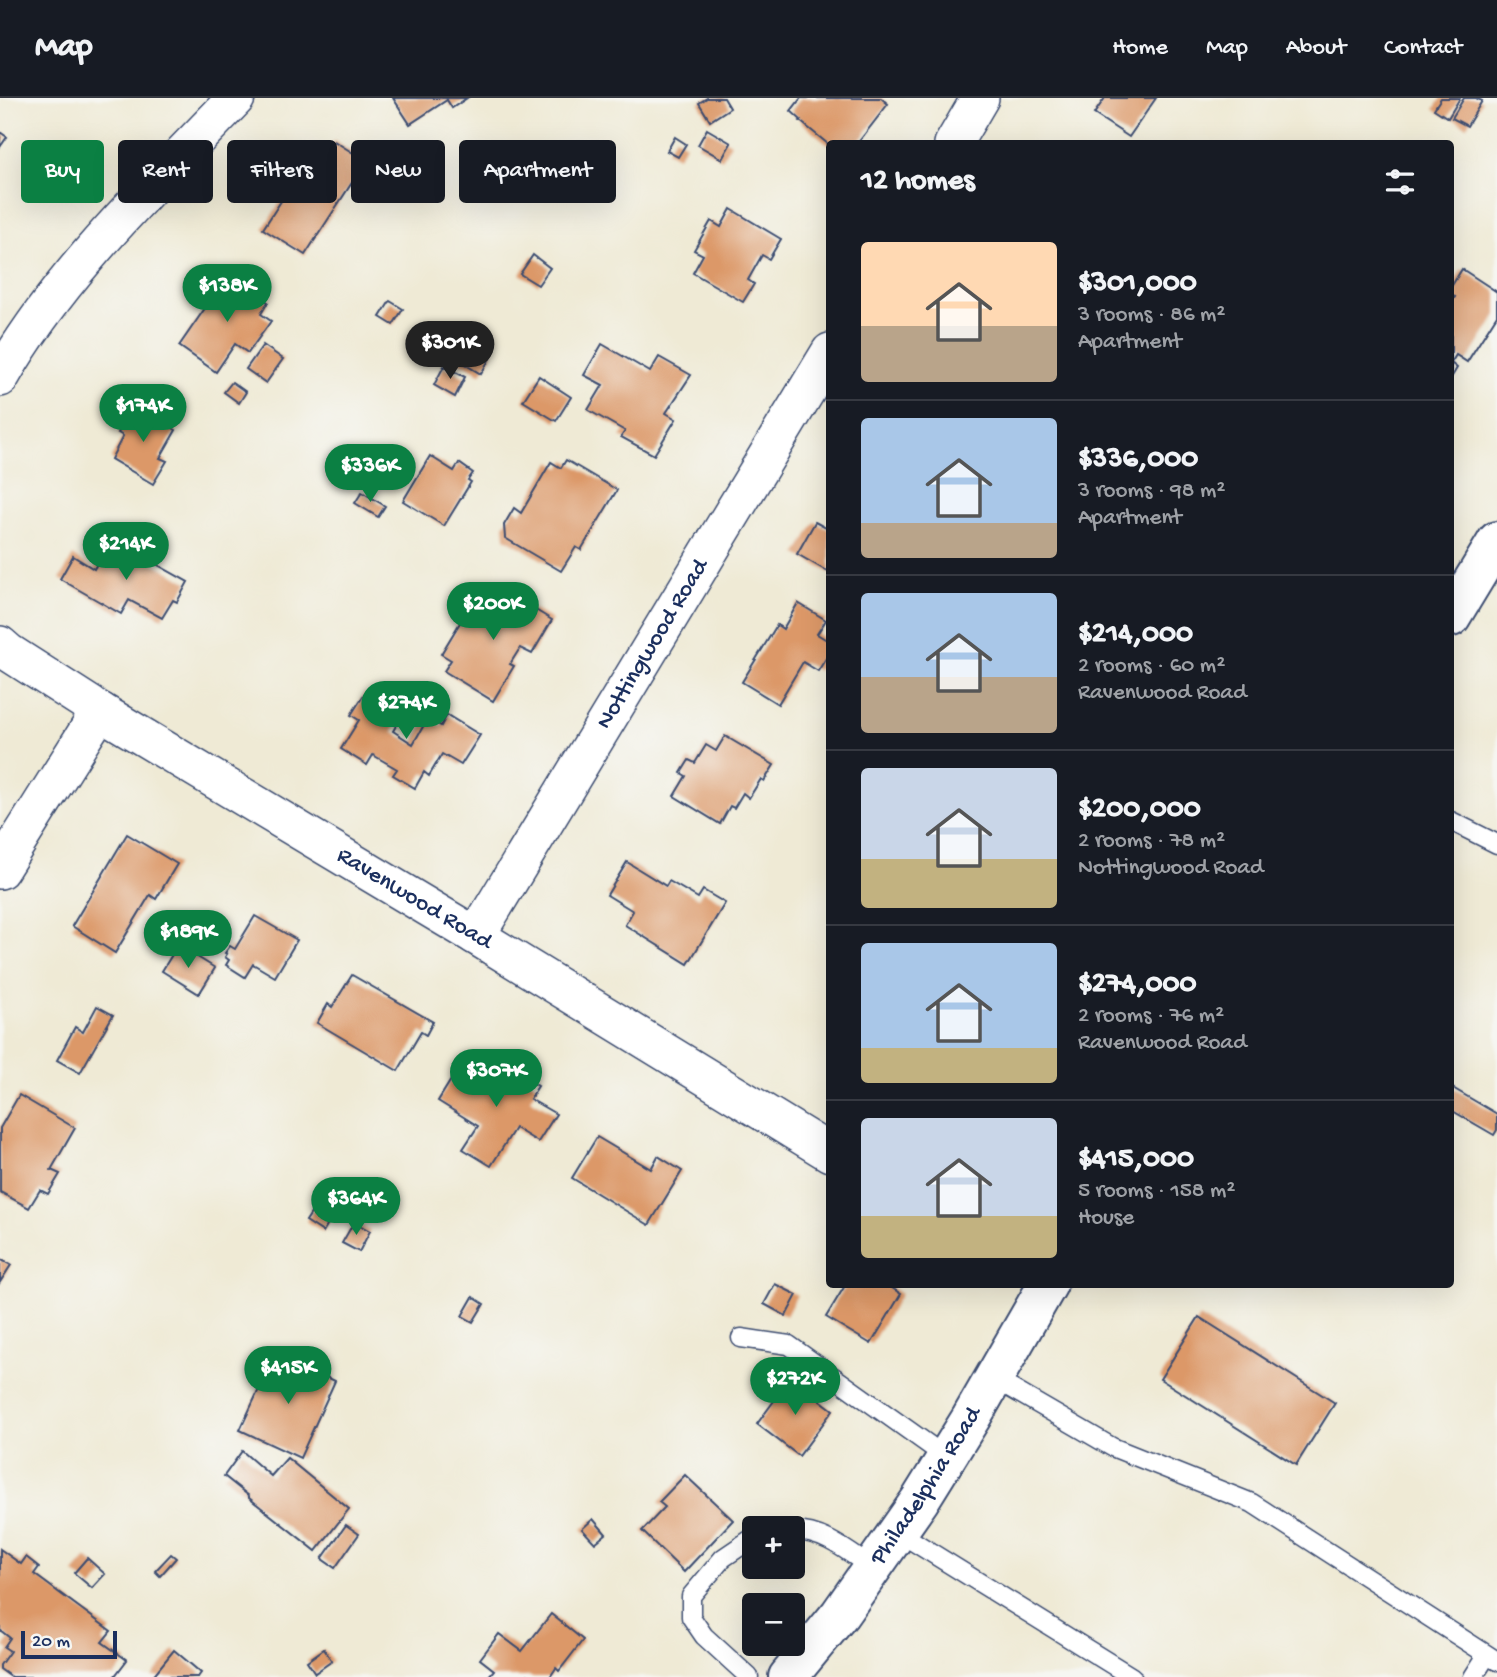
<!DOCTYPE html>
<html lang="en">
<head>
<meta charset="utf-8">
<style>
	body { margin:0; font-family:"Gochi Hand",sans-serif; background:#20242c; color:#f1f3f6; height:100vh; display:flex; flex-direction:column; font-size:26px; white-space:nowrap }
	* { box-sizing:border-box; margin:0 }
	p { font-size:23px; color:#9ea1a6 }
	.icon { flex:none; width:38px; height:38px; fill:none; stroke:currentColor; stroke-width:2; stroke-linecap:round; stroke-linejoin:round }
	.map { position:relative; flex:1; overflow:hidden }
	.drawer { position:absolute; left:826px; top:42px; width:628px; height:1148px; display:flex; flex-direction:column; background:#171b24; border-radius:7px; box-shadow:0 7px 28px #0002 }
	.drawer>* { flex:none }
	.top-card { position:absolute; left:21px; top:42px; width:665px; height:63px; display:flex; gap:14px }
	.fabs { position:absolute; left:742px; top:1418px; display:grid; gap:14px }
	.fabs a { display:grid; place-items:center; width:63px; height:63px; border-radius:7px; background:#171b24; box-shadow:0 7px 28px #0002; font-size:35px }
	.scale { position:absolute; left:21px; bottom:18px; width:96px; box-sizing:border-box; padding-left:7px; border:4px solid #1b2f5e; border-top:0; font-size:19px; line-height:24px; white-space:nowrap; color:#1b2f5e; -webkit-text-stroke:5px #f6f6f2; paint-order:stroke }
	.price { position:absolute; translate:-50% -60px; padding:0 16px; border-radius:24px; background:#0b8043; color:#fff; font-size:23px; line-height:46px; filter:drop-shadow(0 2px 4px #0008) }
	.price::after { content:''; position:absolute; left:50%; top:42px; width:21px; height:16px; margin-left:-10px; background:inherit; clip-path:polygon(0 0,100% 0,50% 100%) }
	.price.current { background:#222; color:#fff }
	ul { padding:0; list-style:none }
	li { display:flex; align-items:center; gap:21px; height:175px; padding:0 35px }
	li+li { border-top:2px solid #363941 }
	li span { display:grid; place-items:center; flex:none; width:196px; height:140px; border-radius:7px; color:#555 }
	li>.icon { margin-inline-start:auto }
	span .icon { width:84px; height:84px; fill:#fffc; stroke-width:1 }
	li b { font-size:30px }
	h2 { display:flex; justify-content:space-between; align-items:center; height:84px; padding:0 35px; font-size:30px }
	.pill { padding:0 24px; border-radius:7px; background:#171b24; box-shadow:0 7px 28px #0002; font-size:24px; line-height:63px }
	.pill.current { background:#0b8043; color:#fff }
	header { display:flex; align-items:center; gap:42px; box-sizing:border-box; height:98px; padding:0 35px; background:#171b24; border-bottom:2px solid #363941 }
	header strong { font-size:33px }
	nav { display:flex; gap:38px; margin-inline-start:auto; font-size:24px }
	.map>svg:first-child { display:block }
	.building { fill:#dc9868 }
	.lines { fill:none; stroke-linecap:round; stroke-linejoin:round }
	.lane-casing { stroke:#3b4b70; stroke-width:21 }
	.street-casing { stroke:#3b4b70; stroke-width:40 }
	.secondary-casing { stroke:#3b4b70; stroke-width:42 }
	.lane { stroke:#fff; stroke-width:18 }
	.street { stroke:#fff; stroke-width:37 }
	.secondary { stroke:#fff; stroke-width:38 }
	.labels { text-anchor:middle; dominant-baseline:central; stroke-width:7; stroke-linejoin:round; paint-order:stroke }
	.street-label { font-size:24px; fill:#1b2f5e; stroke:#f6f6f2 }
</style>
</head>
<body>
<header>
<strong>Map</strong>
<nav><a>Home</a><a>Map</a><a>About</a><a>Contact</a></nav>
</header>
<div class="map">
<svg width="1497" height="1579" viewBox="0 0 1497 1579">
	<rect width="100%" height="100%" fill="#f6f6f2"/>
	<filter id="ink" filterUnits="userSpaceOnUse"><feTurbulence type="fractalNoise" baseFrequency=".0143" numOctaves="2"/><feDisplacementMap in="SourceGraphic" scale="14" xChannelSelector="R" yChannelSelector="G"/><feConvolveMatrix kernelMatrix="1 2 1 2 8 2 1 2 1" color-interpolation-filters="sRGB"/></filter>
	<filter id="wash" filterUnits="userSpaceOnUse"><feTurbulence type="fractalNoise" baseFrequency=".00686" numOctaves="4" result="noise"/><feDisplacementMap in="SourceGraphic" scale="28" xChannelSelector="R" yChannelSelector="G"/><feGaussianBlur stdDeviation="1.57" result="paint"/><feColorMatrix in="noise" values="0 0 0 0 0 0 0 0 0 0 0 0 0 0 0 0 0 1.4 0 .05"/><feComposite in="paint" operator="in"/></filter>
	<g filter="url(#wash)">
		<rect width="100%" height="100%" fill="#efead5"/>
		<g id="blocks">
			<g class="building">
				<path d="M 393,0 L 467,0 L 452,10 L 447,2 L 410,26 Z"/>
				<path d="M 707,0 L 724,0 L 730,10 L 710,23 L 699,5 Z"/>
				<path d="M 801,0 L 881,0 L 888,6 L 857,46 L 828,46 L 800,23 L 801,22 L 791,13 Z"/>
				<path d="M 1105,0 L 1156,0 L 1129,39 L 1094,16 Z"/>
				<path d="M 1441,0 L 1460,0 L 1448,20 L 1434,11 Z"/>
				<path d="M 1464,0 L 1476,0 L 1482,3 L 1467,28 L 1452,20 Z"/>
				<path d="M 707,31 L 731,45 L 722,61 L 698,47 Z"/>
				<path d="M 0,34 L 7,39 L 0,49 Z"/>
				<path d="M 675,39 L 686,46 L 678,59 L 667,53 Z"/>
				<path d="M 334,43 L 366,63 L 305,157 L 263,131 L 294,83 L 317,97 L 329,79 L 316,71 Z"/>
				<path d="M 731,111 L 781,141 L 769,161 L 762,157 L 748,182 L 754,186 L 743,204 L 693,175 L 703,157 L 694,152 L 711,123 L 721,129 Z"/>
				<path d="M 533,157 L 550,170 L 538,187 L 520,176 Z"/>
				<path d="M 1462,171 L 1497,194 L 1497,217 L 1467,264 L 1456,257 L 1451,265 L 1457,270 L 1451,280 L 1451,205 L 1455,199 L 1451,197 L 1451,189 Z"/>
				<path d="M 228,177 L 268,204 L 261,216 L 271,223 L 248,255 L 235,246 L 216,274 L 179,248 Z"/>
				<path d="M 390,203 L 403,211 L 393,227 L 380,219 Z"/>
				<path d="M 468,241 L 493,255 L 481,276 L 456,261 Z"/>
				<path d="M 602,246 L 650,274 L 659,259 L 691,277 L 666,315 L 676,321 L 654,357 L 621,339 L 625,333 L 588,312 L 603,287 L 584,277 Z"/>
				<path d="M 263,247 L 283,261 L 266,285 L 246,271 Z"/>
				<path d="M 444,268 L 465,279 L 455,299 L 434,287 Z"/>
				<path d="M 539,278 L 571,299 L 556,323 L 523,303 Z"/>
				<path d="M 232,284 L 246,294 L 239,305 L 224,294 Z"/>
				<path d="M 134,306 L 144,311 L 143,313 L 176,332 L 160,360 L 167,363 L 153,386 L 111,361 L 123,338 L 118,335 Z"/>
				<path d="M 430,358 L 454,373 L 459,365 L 473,375 L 468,382 L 471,384 L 444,428 L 403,403 Z"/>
				<path d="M 566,362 L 617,392 L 581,452 L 576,449 L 561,473 L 505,440 L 504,427 L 514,410 L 521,415 L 551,364 L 561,370 Z"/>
				<path d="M 362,394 L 385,408 L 378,419 L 355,405 Z"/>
				<path d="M 815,424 L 830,432 L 830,475 L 797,456 Z"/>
				<path d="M 114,447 L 145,464 L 147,461 L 188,484 L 177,504 L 173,502 L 162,520 L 129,502 L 121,516 L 60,481 L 73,458 L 94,471 L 104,453 L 109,456 Z"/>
				<path d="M 496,488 L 552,522 L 532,556 L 520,550 L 510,566 L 514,568 L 493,603 L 444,573 L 451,562 L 441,556 L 467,513 L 477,519 Z"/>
				<path d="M 798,505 L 826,522 L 817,536 L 830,544 L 830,554 L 818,573 L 803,564 L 778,606 L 742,584 L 777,527 L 783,531 Z"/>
				<path d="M 365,595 L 402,618 L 393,633 L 413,646 L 428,620 L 441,628 L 447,617 L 480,637 L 461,667 L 442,656 L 429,678 L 424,674 L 415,690 L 393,677 L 397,671 L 373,657 L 367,667 L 341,651 L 359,622 L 351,617 Z"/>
				<path d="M 725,638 L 774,667 L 764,683 L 761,681 L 749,700 L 743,695 L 734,710 L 730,708 L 720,726 L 674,698 L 686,678 L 681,675 L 689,662 L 695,665 L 706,647 L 716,653 Z"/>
				<path d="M 127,736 L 177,766 L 156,801 L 150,797 L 115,855 L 72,828 Z"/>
				<path d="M 627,764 L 666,788 L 669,783 L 698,800 L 703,792 L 725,805 L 688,866 L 625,827 L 633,813 L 607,797 Z"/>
				<path d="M 255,818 L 297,842 L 275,879 L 253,866 L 245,879 L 226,867 L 229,862 L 225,859 L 227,856 L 225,855 L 230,848 L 235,851 Z"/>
				<path d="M 178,847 L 215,870 L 199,896 L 162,873 Z"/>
				<path d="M 352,877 L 433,924 L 426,937 L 421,934 L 398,973 L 317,925 L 328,906 L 332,909 Z"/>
				<path d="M 97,908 L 113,917 L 80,975 L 57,962 L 75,929 L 83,934 Z"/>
				<path d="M 497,963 L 538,988 L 530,1001 L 556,1016 L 538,1044 L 515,1030 L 491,1068 L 463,1051 L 478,1028 L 438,1003 L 459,969 L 483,985 Z"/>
				<path d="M 1451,989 L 1497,1016 L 1497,1032 L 1494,1037 L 1451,1012 Z"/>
				<path d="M 19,997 L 75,1030 L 51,1072 L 60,1076 L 48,1096 L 40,1092 L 29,1110 L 0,1094 L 0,1030 Z"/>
				<path d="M 597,1039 L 651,1071 L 658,1058 L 682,1073 L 649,1127 L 572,1080 Z"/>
				<path d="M 319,1103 L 335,1113 L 323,1134 L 306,1123 Z"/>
				<path d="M 354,1124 L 370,1133 L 359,1154 L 342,1145 Z"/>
				<path d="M 0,1161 L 11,1167 L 0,1184 Z"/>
				<path d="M 775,1186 L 797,1197 L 786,1218 L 764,1206 Z"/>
				<path d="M 846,1186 L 886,1186 L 901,1196 L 871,1246 L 826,1219 Z"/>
				<path d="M 473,1199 L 484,1206 L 473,1224 L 462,1218 Z"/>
				<path d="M 1199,1219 L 1335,1305 L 1296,1367 L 1160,1281 Z"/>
				<path d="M 276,1255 L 335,1283 L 300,1360 L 240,1332 Z"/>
				<path d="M 791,1280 L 833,1312 L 799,1358 L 757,1326 Z"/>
				<path d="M 242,1353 L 271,1378 L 287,1360 L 349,1411 L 316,1453 L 249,1400 L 249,1398 L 224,1378 Z"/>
				<path d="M 685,1377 L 733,1422 L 684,1474 L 642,1433 L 665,1409 L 659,1404 Z"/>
				<path d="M 593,1421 L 606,1436 L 595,1445 L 582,1431 Z"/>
				<path d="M 346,1427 L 359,1436 L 335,1470 L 322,1461 Z"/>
				<path d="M 0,1451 L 21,1466 L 26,1459 L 39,1469 L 34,1476 L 111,1533 L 102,1544 L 127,1562 L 114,1579 L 11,1579 L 0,1571 L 0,1567 L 10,1553 L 4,1549 L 10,1540 L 0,1532 Z"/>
				<path d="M 171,1456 L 176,1460 L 160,1478 L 155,1473 Z"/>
				<path d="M 87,1460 L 105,1476 L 92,1490 L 74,1475 Z"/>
				<path d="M 551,1516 L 583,1542 L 559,1573 L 556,1570 L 550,1579 L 530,1579 L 528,1577 L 527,1579 L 488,1579 L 494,1572 L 480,1561 L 499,1536 L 522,1553 Z"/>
				<path d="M 324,1551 L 332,1563 L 315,1575 L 307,1563 Z"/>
				<path d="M 174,1552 L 201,1575 L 198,1579 L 152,1579 Z"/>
			</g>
		</g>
	</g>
	<g filter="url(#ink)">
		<use href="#blocks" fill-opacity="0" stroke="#3b4b70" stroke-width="2"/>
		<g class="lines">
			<defs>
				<g id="lane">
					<path d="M 1451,723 L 1497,746"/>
					<path d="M 741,1240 L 789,1247 L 946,1359"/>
					<path d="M 993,1280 L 1112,1349 L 1252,1405 L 1497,1563"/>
					<path d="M 793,1433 C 824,1433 847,1453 872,1470"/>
					<path d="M 898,1434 L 1132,1579"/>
					<path d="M 749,1579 L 704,1538 L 691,1519 L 691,1498 L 723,1460 L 754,1439"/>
					<path d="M 1473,1579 L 1487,1557"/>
				</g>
				<g id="street">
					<path d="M 953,46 L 980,0"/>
					<path d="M 0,280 C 60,175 153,87 236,0"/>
					<path id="s1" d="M 0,547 L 8,554 L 100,613 L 476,838 L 830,1055"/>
					<path d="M 0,772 L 100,613"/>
					<path id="s2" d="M 476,838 L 830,254"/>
				</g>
				<g id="secondary">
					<path d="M 1451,519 L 1497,443"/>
					<path id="s3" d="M 788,1579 L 840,1516 L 920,1402 L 971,1320 L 1048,1186"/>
				</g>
			</defs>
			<use href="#lane" class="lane-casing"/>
			<use href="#street" class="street-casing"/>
			<use href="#secondary" class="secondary-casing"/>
			<use href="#lane" class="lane"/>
			<use href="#street" class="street"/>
			<use href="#secondary" class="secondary"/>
		</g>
	</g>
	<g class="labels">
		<g class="street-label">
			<text stroke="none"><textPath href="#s2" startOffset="341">Nottingwood Road</textPath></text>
			<text stroke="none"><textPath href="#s1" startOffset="486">Ravenwood Road</textPath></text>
			<text stroke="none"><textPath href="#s3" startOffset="236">Philadelphia Road</textPath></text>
		</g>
	</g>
</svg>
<div class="fabs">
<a>+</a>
<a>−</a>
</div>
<div class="scale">20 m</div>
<b class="price" style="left:227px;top:226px">$138K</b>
<b class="price current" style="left:450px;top:283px">$301K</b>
<b class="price" style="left:143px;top:346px">$174K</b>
<b class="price" style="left:370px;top:406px">$336K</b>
<b class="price" style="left:126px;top:484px">$214K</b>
<b class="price" style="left:493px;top:544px">$200K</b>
<b class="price" style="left:406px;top:643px">$274K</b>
<b class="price" style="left:188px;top:872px">$189K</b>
<b class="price" style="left:496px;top:1011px">$307K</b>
<b class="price" style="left:356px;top:1139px">$364K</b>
<b class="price" style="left:288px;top:1308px">$415K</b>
<b class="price" style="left:795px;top:1319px">$272K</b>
<div class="top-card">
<a class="pill current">Buy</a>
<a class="pill">Rent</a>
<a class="pill">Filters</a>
<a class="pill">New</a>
<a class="pill">Apartment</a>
</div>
<section class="drawer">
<h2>12 homes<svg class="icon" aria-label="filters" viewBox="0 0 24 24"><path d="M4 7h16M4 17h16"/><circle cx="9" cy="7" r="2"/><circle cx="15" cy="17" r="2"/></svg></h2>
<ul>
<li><span style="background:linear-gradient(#ffd9b3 60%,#b9a48a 0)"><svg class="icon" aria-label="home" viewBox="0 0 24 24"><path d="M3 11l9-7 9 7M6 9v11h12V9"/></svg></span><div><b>$301,000</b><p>3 rooms · 86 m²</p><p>Apartment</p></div></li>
<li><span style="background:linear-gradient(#a9c7e8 75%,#b9a48a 0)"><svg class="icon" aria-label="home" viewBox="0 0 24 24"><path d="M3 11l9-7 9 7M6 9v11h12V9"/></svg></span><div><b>$336,000</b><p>3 rooms · 98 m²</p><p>Apartment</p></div></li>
<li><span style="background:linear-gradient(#a9c7e8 60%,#b9a48a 0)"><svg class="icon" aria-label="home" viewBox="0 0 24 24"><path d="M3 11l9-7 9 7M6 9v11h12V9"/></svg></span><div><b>$214,000</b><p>2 rooms · 60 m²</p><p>Ravenwood Road</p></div></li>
<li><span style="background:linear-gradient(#c9d6e8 65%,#c2b280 0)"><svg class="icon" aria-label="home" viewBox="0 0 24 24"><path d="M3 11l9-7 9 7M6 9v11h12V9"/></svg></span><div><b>$200,000</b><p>2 rooms · 78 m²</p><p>Nottingwood Road</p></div></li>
<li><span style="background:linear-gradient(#a9c7e8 75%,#c2b280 0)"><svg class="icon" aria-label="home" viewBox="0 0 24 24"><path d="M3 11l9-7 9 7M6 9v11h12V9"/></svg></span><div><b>$274,000</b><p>2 rooms · 76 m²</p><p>Ravenwood Road</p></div></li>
<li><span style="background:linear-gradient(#c9d6e8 70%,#c2b280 0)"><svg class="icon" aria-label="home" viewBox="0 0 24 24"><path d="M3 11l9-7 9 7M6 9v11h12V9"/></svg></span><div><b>$415,000</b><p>5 rooms · 158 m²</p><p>House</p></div></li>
</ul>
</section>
</div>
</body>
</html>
